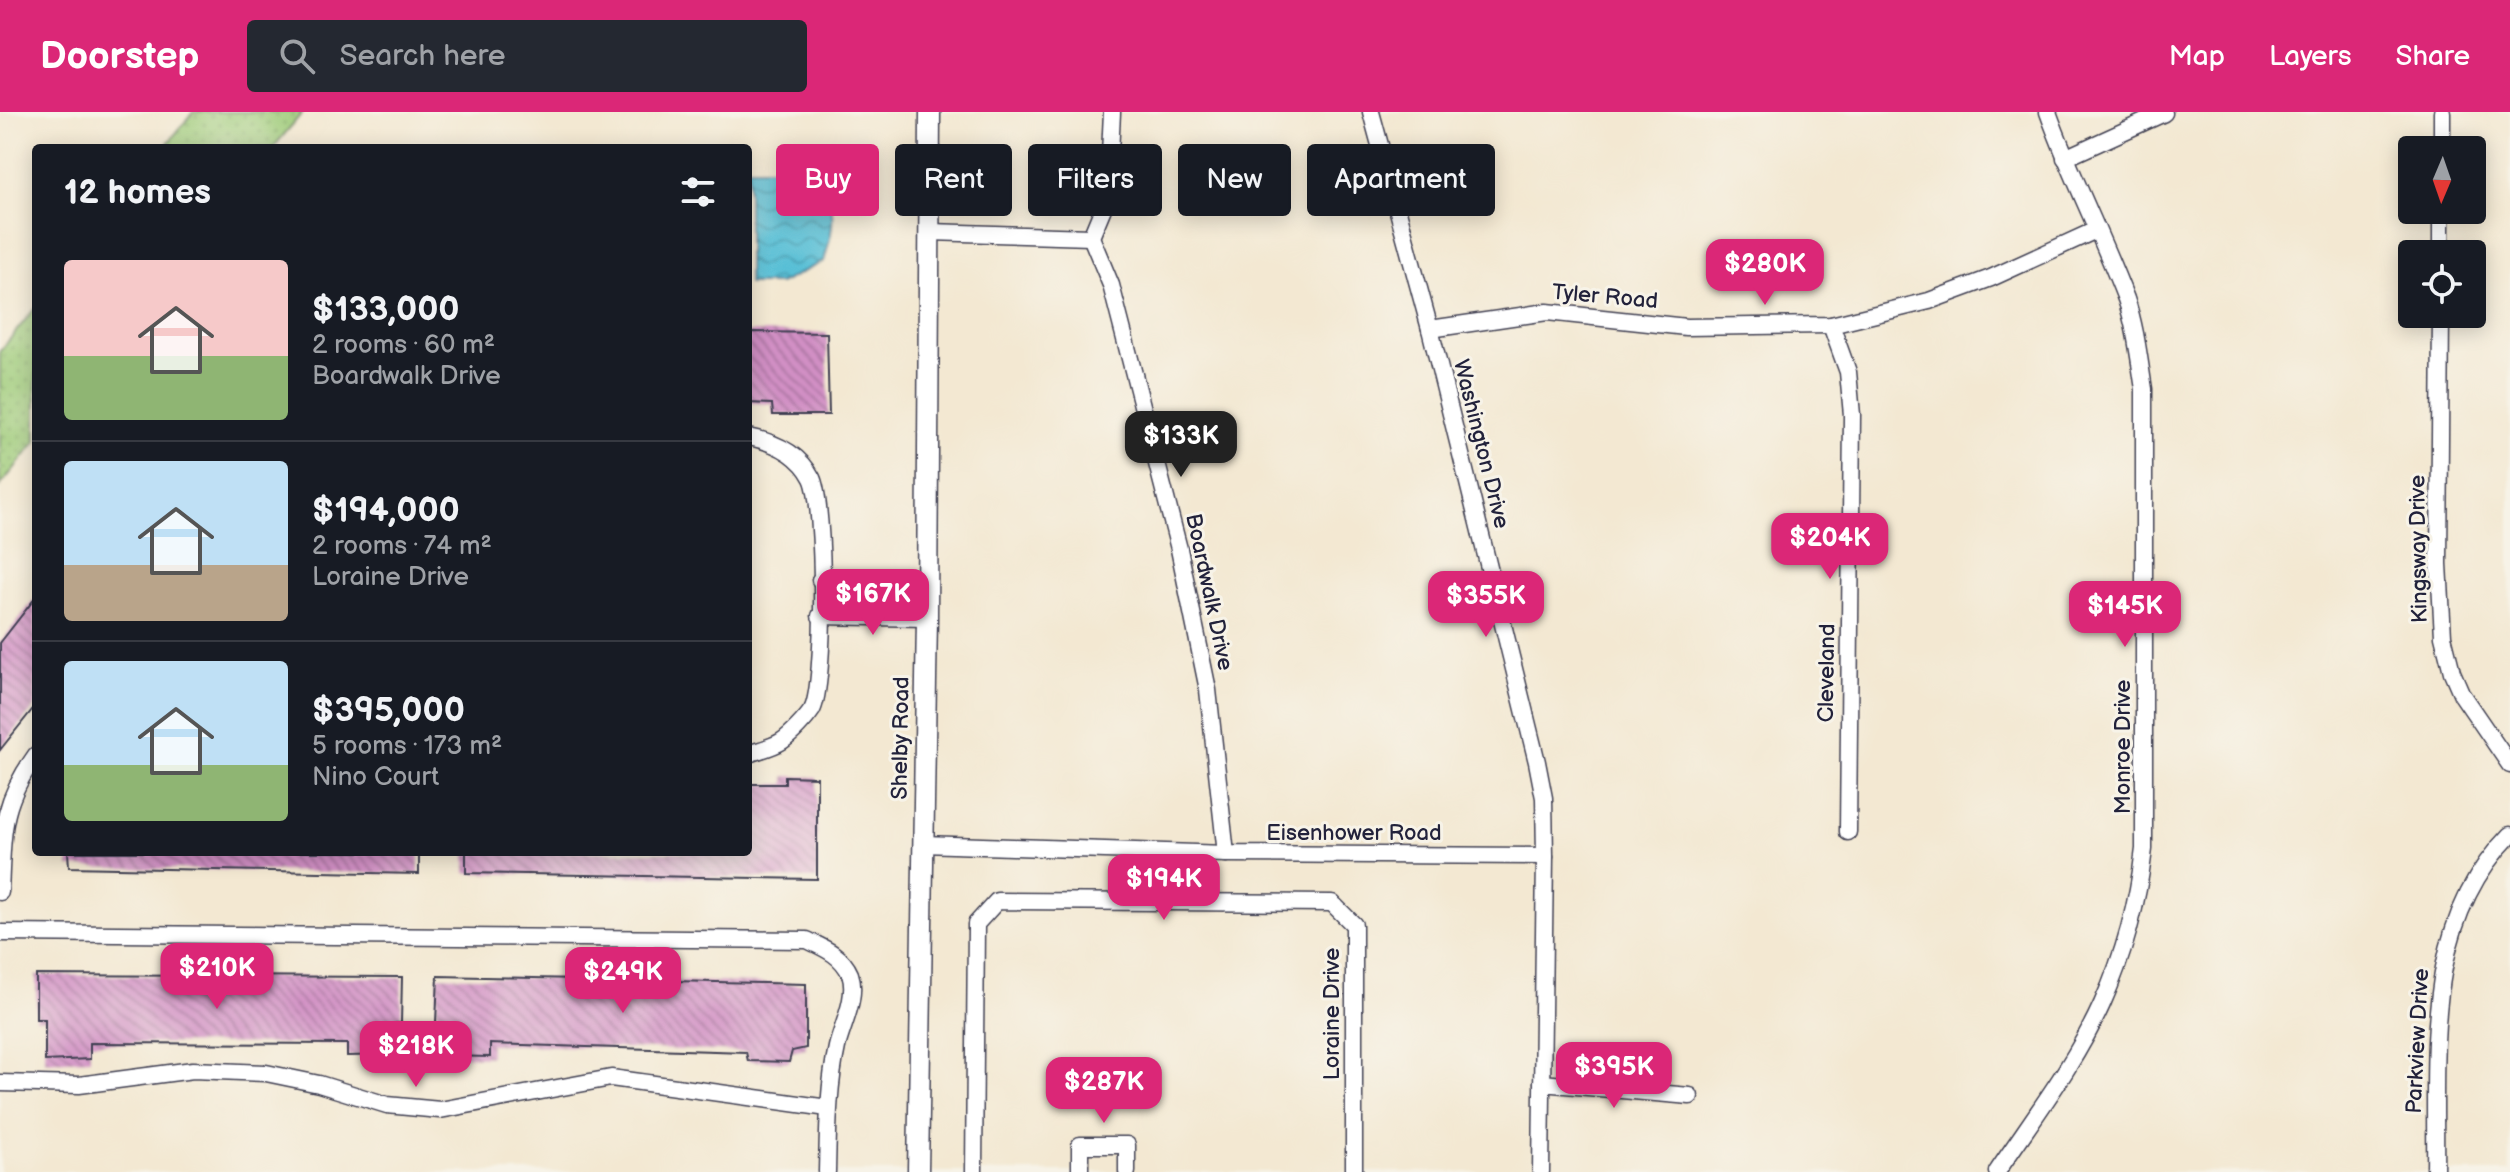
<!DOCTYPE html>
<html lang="en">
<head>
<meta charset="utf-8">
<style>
	body { margin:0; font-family:"Balsamiq Sans",sans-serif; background:#242831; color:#f1f3f6; height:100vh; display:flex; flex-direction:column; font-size:30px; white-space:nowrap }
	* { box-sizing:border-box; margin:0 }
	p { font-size:26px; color:#9ea1a6 }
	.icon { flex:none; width:44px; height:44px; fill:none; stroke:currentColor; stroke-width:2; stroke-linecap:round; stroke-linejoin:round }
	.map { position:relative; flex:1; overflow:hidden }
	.side { position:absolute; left:32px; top:32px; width:720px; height:712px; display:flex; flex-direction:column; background:#171b24; border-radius:8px; box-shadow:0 4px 20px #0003 }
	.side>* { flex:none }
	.banner { position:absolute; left:776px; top:32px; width:760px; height:72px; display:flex; gap:16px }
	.needle { width:52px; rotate:182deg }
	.fabs { position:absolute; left:2398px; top:24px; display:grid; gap:16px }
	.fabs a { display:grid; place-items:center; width:88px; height:88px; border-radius:8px; background:#171b24; box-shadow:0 4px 20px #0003; font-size:40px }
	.price { position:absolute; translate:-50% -68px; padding:0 18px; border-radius:16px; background:#db2777; color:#fff; font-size:26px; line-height:52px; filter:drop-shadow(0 2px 4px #0008) }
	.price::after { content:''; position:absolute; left:50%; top:48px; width:24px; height:18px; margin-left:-12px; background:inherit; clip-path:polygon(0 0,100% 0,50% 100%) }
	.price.active { background:#222; color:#fff }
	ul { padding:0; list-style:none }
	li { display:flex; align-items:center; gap:24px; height:200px; padding:0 32px }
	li+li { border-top:2px solid #363941 }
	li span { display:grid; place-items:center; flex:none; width:224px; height:160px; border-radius:8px; color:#555 }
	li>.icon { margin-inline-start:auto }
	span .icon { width:96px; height:96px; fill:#fffc; stroke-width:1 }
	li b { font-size:34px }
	h2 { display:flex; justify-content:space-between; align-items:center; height:96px; padding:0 32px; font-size:34px }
	.tag { padding:0 28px; border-radius:8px; background:#171b24; box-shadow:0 4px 20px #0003; font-size:28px; line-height:72px }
	.tag.active { background:#db2777; color:#fff }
	header { display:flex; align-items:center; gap:48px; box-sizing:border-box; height:112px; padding:0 40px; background:#db2777; color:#fff }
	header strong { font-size:38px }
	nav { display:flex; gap:44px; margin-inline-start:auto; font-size:28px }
	.search { width:560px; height:72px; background:#242831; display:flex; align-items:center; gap:20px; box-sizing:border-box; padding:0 28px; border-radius:8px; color:#9ea1a6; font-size:30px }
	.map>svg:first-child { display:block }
	.park { fill:url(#park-dots); stroke:#60765a; stroke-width:2 }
	.water { fill:url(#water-waves); stroke:#3d7088; stroke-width:2 }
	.building { fill:url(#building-back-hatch) }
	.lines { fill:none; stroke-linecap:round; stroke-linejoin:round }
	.minor-casing { stroke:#414052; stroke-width:19 }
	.tertiary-casing { stroke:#414052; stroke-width:23 }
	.minor { stroke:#fff; stroke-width:16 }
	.tertiary { stroke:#fff; stroke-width:20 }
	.labels { text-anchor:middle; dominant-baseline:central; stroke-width:6; stroke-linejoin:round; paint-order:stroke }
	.street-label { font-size:22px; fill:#22223b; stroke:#f7f3e8 }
</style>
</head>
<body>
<header>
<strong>Doorstep</strong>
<div class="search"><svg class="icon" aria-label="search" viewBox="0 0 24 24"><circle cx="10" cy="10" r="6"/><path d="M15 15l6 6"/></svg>Search here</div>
<nav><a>Map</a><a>Layers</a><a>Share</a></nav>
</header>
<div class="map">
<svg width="2510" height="1060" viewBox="0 0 2510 1060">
	<defs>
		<pattern id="park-dots" width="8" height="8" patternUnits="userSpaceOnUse" patternTransform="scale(2)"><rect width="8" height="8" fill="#9dcb78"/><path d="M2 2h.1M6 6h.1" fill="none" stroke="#87ae69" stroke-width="1.8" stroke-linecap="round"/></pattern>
		<pattern id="water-waves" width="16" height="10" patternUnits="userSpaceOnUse" patternTransform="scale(2)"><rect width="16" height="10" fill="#58bfd6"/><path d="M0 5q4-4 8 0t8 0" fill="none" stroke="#489baf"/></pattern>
		<pattern id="building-back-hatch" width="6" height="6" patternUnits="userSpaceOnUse" patternTransform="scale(2)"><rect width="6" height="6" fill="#d18fc4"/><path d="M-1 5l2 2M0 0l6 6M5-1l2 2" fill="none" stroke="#a974a0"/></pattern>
	</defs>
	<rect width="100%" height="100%" fill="#f7f3e8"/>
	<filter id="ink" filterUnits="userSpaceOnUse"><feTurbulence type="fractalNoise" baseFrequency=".0125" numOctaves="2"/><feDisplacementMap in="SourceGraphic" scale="16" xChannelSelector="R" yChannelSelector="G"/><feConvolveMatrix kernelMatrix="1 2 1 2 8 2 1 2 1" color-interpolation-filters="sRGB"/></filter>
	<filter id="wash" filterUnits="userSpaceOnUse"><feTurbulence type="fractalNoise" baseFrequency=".006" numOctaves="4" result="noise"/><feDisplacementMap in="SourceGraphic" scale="32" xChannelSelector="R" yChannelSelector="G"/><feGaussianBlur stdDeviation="1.8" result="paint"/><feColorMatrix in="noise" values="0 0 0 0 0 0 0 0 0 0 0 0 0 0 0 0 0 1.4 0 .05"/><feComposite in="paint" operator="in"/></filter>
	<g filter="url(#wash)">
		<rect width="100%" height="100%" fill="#f3e8d2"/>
		<g class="park">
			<path d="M 193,0 L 303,0 L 273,36 L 164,36 Z"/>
			<path d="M 36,195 L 36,330 L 0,374 L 0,239 Z"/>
		</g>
		<path class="water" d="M 748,56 L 810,56 C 838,94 836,106 824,149 L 779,172 L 748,172 Z"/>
		<g id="blocks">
			<g class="building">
				<path d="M 748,220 L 827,221 L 829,303 L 773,303 L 772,292 L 748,291 Z"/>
				<path d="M 36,485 L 36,593 L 0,638 L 0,531 Z"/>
				<path d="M 785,664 L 817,665 L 817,767 L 466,761 L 466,740 L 748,740 L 748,672 L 785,672 Z"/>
				<path d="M 68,740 L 419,740 L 419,762 L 69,755 Z"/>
				<path d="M 36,863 L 402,865 L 401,911 L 393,912 L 392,943 L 347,944 L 347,932 L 90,931 L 90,947 L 45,949 L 45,907 L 36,907 Z"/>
				<path d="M 438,864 L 806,872 L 806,936 L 792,939 L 789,950 L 748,949 L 746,940 L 490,932 L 490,945 L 446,944 L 446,912 L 436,911 Z"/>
			</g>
		</g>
	</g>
	<g filter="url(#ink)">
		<use href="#blocks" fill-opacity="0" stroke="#414052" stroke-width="2"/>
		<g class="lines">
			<defs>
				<g id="minor">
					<path d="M 1112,0 L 1108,84 L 1091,125 L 1111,173 L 1179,437 L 1208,578 L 1226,742"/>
					<path d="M 1371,0 L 1430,217 L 1537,650 L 1544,686 L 1545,744 L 1541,1060"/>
					<path d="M 2442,38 L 2442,0"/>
					<path d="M 2065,46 L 2164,1"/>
					<path d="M 930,120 L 1091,125"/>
					<path d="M 2441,142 L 2441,98"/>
					<path d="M 2441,202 L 2439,452 L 2443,524 L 2452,560 L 2462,583 L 2510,653"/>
					<path d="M 1831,213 L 1848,260 L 1852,303 L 1848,720"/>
					<path d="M 1430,217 L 1547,200 L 1686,215 L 1831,213 L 1929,189 L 1991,166 L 2096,118"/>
					<path d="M 748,325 C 775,330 799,341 812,366 C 825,392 826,573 812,598 C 806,607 791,623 782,629 C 773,635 759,638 748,642"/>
					<path d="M 820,468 L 927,470"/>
					<path d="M 820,504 L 927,506"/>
					<path d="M 923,732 L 1226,742 L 1545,744"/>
					<path d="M 0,780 C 3,720 0,693 36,643"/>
					<path d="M 0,821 L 807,828 C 824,836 842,843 850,862 C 858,884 842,914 837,935 C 828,976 828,1018 827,1060"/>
					<path d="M 0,971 L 79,973 L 193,958 L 266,961 L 319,972 L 387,993 L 440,998 L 611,966 L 828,996"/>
					<path d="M 1542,971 L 1690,984"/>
					<path d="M 974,1060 L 976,812 L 997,789 L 1332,791 L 1354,813 L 1354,1060"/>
					<path d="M 1080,1060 L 1080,1033 L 1127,1033 L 1127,1060"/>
					<path d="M 1997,1060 C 2033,1006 2075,952 2102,892 C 2124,843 2138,790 2144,737 L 2144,277 C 2139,247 2136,216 2126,187 C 2102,124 2071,64 2048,0"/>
					<path d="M 2435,1060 C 2437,944 2421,813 2510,723"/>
				</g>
				<path id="tertiary" d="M 918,1060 L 927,506 L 930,0"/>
			</defs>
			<use href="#minor" class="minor-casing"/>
			<use href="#tertiary" class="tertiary-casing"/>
			<use href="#minor" class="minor"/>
			<use href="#tertiary" class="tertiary"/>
		</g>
	</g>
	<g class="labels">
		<g class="street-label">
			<text transform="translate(1605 185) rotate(5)">Tyler Road</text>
			<text transform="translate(1481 332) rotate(76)">Washington Drive</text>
			<text transform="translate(2419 437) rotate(-91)">Kingsway Drive</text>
			<text transform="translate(1209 480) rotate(78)">Boardwalk Drive</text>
			<text transform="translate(1827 561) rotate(-89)">Cleveland</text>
			<text transform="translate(901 626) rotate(-89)">Shelby Road</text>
			<text transform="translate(2123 635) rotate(-90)">Monroe Drive</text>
			<text x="1354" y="721">Eisenhower Road</text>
			<text transform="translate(1332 902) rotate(-90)">Loraine Drive</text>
			<text transform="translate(2418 929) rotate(-87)">Parkview Drive</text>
		</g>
	</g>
</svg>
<div class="fabs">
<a><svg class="needle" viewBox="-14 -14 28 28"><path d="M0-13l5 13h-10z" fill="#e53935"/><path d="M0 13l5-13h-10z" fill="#9ea1a6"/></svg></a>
<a><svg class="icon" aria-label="locate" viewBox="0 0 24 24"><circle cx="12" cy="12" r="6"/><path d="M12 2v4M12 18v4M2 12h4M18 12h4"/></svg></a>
</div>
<b class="price" style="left:1765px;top:195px">$280K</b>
<b class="price active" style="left:1181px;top:367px">$133K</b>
<b class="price" style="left:1830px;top:469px">$204K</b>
<b class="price" style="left:873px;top:525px">$167K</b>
<b class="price" style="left:1486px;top:527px">$355K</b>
<b class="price" style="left:2125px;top:537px">$145K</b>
<b class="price" style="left:1164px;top:810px">$194K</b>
<b class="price" style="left:217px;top:899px">$210K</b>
<b class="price" style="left:623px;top:903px">$249K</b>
<b class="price" style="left:416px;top:977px">$218K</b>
<b class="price" style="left:1614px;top:998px">$395K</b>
<b class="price" style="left:1104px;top:1013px">$287K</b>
<div class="banner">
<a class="tag active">Buy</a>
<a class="tag">Rent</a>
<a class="tag">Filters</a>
<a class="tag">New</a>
<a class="tag">Apartment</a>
</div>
<section class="side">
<h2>12 homes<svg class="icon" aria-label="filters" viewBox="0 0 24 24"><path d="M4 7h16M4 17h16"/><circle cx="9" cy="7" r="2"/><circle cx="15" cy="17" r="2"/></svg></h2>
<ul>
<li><span style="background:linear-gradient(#f6c9c9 60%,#8fb573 0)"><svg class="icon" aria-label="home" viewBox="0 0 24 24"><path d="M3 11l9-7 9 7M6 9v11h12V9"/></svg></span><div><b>$133,000</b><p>2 rooms · 60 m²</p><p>Boardwalk Drive</p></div></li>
<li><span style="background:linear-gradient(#bfe0f5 65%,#b9a48a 0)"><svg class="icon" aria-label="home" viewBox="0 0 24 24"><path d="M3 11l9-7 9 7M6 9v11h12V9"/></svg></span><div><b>$194,000</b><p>2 rooms · 74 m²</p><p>Loraine Drive</p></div></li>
<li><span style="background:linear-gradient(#bfe0f5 65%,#8fb573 0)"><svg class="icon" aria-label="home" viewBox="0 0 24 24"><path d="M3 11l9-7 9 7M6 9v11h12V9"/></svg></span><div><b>$395,000</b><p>5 rooms · 173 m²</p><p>Nino Court</p></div></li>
</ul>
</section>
</div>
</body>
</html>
